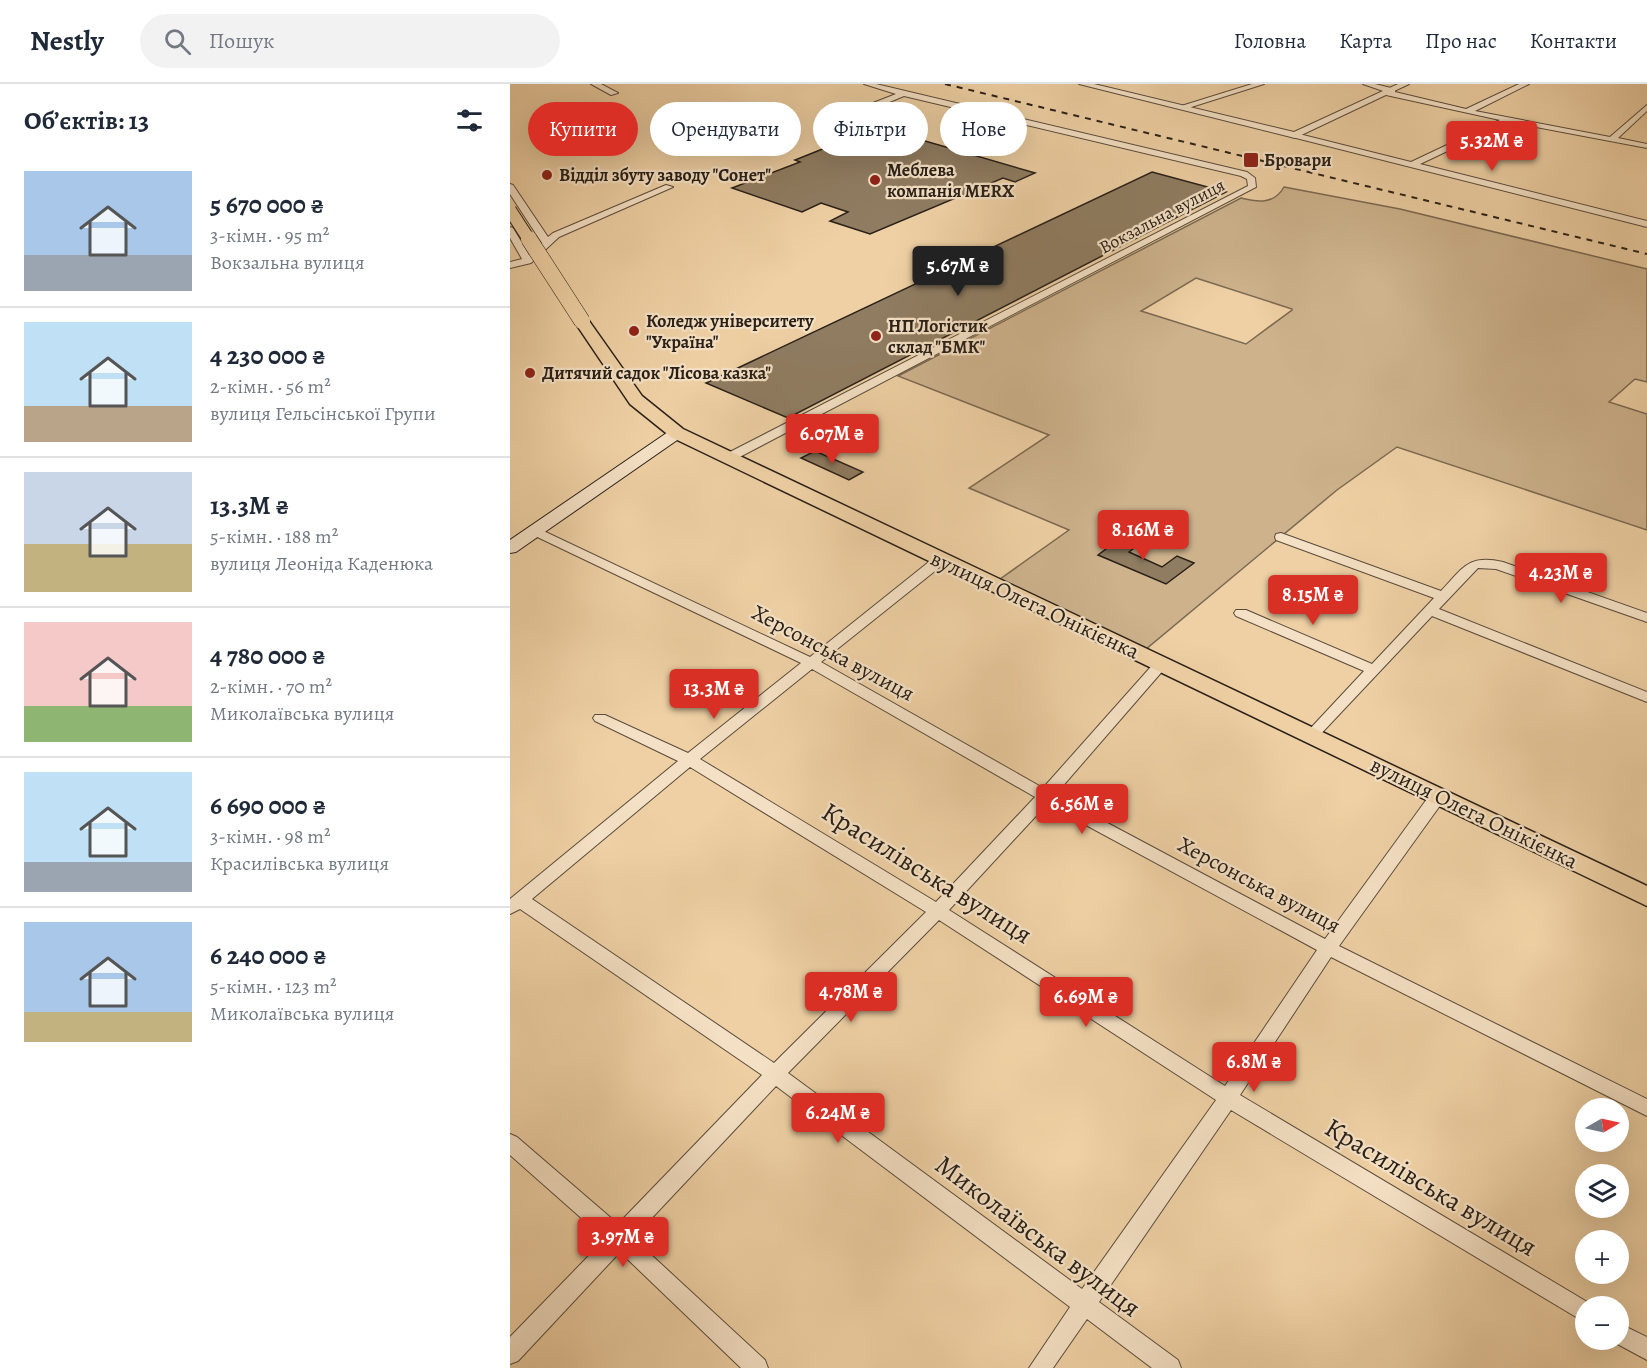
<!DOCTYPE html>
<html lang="uk">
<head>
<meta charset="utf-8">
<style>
	body { margin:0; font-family:Alegreya,serif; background:#f2f2f3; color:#1f2937; height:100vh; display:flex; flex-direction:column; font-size:22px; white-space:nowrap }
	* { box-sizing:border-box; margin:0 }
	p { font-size:20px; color:#747a83 }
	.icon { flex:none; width:33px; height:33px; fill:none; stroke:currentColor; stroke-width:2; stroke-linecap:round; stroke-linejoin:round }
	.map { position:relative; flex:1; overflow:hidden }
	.panel { display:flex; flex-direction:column; background:#fff; width:510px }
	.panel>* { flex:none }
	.banner { position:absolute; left:18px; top:18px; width:570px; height:54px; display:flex; gap:12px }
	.needle { width:39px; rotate:81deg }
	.buttons { position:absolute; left:1065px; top:1014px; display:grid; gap:12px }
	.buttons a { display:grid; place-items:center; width:54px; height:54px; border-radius:50%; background:#fff; box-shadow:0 6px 24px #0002; font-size:30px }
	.price { position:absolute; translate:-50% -51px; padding:0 14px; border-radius:6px; background:#d93025; color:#fff; font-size:20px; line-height:39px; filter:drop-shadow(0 2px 3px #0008) }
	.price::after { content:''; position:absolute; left:50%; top:36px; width:18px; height:14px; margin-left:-9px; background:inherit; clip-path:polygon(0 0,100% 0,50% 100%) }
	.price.on { background:#222; color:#fff }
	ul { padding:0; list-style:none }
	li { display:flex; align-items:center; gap:18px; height:150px; padding:0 24px }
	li+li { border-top:2px solid #e0e1e3 }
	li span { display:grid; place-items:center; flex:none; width:168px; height:120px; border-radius:0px; color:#555 }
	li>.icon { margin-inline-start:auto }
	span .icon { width:72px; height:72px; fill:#fffc; stroke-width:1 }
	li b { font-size:26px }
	h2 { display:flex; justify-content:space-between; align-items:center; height:72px; padding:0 24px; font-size:26px }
	.pill { padding:0 21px; border-radius:27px; background:#fff; box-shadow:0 6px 24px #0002; font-size:21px; line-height:54px }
	.pill.on { background:#d93025; color:#fff }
	header { display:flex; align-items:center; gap:36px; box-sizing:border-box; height:84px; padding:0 30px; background:#fff; border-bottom:2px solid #e0e1e3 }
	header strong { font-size:28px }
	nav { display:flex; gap:33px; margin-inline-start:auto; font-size:21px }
	.search { width:420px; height:54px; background:#f2f2f3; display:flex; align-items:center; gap:15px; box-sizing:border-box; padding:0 21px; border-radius:33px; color:#747a83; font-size:22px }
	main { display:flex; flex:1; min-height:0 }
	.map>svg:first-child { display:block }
	.green { fill:#cdb28c; stroke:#7b6952; stroke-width:1.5; fill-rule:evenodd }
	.building { fill:#8f7c61; stroke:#292018; stroke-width:1.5 }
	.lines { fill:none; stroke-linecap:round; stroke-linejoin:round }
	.minor-casing { stroke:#5a4c3b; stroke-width:2 }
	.tertiary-casing { stroke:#5a4c3b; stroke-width:2 }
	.secondary-casing { stroke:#292018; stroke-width:2 }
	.primary-casing { stroke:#292018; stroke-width:3 }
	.minor { fill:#f4e0c4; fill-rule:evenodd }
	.tertiary { fill:#f4e0c4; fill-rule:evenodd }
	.secondary { fill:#f4e0c4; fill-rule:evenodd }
	.primary { fill:#eed0a4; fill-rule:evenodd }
	.rail { stroke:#292018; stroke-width:2; stroke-dasharray:6 6; stroke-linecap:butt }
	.primary-bridge-far1-casing { stroke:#292018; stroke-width:14; stroke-linecap:butt }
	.primary-bridge-casing { stroke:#292018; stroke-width:17; stroke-linecap:butt }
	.primary-bridge-far1 { stroke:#eed0a4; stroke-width:12 }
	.primary-bridge { stroke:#eed0a4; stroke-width:16 }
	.poi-dot { fill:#8f2418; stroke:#f4e0c4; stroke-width:2 }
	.labels { text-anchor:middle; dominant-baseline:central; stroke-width:4.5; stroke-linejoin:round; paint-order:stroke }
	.far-poi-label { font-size:18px; font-weight:bold; fill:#292018; stroke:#f4e0c4; text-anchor:start }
	.far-street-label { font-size:18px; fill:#292018; stroke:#f4e0c4 }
	.street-label { font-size:22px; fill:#292018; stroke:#f4e0c4 }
	.near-street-label { font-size:27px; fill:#292018; stroke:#f4e0c4 }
</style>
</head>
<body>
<header>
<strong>Nestly</strong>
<div class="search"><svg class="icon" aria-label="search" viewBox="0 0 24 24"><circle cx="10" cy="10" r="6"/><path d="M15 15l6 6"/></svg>Пошук</div>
<nav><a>Головна</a><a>Карта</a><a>Про нас</a><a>Контакти</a></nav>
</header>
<main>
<section class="panel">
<h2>Об’єктів: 13<svg class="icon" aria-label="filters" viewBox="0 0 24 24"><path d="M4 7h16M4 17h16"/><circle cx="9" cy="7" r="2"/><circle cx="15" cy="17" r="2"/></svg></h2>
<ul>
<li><span style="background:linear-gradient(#a9c7e8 70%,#9aa5b1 0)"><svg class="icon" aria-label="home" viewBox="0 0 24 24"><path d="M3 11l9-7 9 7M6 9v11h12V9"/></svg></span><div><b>5 670 000 ₴</b><p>3-кімн. · 95 m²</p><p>Вокзальна вулиця</p></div></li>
<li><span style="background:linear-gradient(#bfe0f5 70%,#b9a48a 0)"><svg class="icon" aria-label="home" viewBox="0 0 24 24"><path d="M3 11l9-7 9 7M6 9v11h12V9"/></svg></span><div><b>4 230 000 ₴</b><p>2-кімн. · 56 m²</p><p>вулиця Гельсінської Групи</p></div></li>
<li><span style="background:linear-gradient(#c9d6e8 60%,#c2b280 0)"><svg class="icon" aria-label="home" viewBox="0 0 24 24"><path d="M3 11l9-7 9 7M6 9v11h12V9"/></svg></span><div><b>13.3M ₴</b><p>5-кімн. · 188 m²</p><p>вулиця Леоніда Каденюка</p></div></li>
<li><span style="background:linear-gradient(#f6c9c9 70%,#8fb573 0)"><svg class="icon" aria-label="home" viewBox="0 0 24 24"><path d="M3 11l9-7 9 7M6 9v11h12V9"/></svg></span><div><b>4 780 000 ₴</b><p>2-кімн. · 70 m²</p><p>Миколаївська вулиця</p></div></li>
<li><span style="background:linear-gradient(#bfe0f5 75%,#9aa5b1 0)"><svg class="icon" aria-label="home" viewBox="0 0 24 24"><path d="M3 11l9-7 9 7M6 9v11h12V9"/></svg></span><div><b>6 690 000 ₴</b><p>3-кімн. · 98 m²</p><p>Красилівська вулиця</p></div></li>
<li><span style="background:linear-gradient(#a9c7e8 75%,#c2b280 0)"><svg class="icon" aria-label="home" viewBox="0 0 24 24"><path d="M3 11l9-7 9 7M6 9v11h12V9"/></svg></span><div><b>6 240 000 ₴</b><p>5-кімн. · 123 m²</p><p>Миколаївська вулиця</p></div></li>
</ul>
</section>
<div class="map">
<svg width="1137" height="1284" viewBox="0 0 1137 1284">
	<rect width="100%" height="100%" fill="#eed0a4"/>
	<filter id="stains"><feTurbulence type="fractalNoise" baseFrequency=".00333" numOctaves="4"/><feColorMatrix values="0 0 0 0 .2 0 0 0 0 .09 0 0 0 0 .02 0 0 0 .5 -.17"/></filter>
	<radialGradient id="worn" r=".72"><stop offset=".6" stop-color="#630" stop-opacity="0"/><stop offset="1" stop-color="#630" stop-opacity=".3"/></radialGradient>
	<path class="green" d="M 774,103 L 890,125 L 1137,185 L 1137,298 L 1125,295 L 1099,318 L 1137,330 L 1137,446 L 887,363 L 827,406 L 630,570 L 483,500 L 559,446 L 459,404 L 539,351 L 388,292 L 731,114 C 747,118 764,121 774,103 ZM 686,194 L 782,225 L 782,226 L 736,260 L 631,227 Z"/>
	<g class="building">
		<path d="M 360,41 L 525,89 L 505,98 L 493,94 L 360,150 L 320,137 L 338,128 L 311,119 L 292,128 L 222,104 L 290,78 L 285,76 L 330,58 L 321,55 Z"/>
		<path d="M 642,88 L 716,108 L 278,334 L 196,299 Z"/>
		<path d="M 305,367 L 353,388 L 339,396 L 291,374 Z"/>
		<path d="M 616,450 L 633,457 L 619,468 L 652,483 L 667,472 L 684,479 L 656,500 L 588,471 Z"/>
	</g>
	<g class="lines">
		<defs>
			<g id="minor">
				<path d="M 81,0 L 91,0 L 108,9 L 101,11 Z"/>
				<path d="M 354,0 L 366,0 L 737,88 L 745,94 L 746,103 L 222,377 L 214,377 L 214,371 L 738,102 L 737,95 L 731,92 L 394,12 L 341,34 L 335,34 L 335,30 L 386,10 Z"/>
				<path d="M 742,0 L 754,0 L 675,25 L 668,23 Z"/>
				<path d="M 853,0 L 865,0 L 885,5 L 885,8 L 956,25 L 1009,0 L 1019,0 L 965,27 L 1100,53 L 1137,21 L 1137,27 L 1108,54 L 1137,60 L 1137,64 L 999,38 L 910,80 L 1137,137 L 1137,143 L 782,53 L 782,49 L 785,49 L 901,78 L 990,36 L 876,11 L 876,8 Z"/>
				<path d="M 0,100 L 3,101 L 38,153 L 43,149 L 156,101 L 163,103 L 49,153 L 21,179 L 0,184 L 0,178 L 12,175 L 0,154 L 0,143 L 3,144 L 19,171 L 32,159 L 0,110 Z"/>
				<path d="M 25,443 L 300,573 L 425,473 L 435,473 L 437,476 L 435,479 L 311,578 L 533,704 L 646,577 L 656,577 L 658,580 L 656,583 L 545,711 L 815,855 L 922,708 L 934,708 L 936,712 L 934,716 L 829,862 L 1137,1015 L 1137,1032 L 821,873 L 730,1011 L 1084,1222 L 1076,1222 L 1076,1239 L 721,1026 L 589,1218 L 668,1276 L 671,1284 L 642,1284 L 577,1235 L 543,1284 L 519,1284 L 560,1223 L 266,1002 L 123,1154 L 255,1276 L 258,1284 L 231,1284 L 110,1168 L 8,1277 L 0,1280 L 0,1253 L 95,1155 L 0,1071 L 0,1050 L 7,1053 L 108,1140 L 252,991 L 10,825 L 0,830 L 0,815 L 168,677 L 85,637 L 83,634 L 85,631 L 95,631 L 178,669 L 291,579 L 21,450 L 19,447 ZM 302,585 L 525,713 L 426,818 L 190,675 ZM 180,683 L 416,828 L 264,979 L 22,815 ZM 537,720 L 807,866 L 715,1002 L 439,826 ZM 429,836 L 706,1016 L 572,1205 L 278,989 Z"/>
				<path d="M 771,449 L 931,507 C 953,484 958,470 993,478 L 1137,529 L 1137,538 L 986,485 L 968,484 L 929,525 L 1137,608 L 1137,618 L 922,532 L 807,654 L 797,654 L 794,651 L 797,648 L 854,587 L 726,532 L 724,529 L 726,526 L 736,526 L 862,580 L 924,514 L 766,456 L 765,453 L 766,450 Z"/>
				<path d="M 1108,1239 L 1137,1253 L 1137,1276 L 1100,1256 L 1108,1256 Z"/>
			</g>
			<path id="tertiary" d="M 569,0 L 584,0 L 784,48 L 888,0 L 899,0 L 785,54 Z"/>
			<path id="secondary" d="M 167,344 L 175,349 L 173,352 L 6,468 L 0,469 L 0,456 L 161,346 Z"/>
			<path id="primary" d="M 72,232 L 77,234 L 132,312 L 173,345 L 1137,802 L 1137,822 L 161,353 L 120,320 L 64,237 Z"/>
		</defs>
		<use href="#minor" class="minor-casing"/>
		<use href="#tertiary" class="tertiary-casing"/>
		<use href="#secondary" class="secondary-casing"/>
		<use href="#primary" class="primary-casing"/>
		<use href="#minor" class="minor"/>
		<use href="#tertiary" class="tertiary"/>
		<use href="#secondary" class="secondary"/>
		<use href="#primary" class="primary"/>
		<path class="rail" d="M 435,0 L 1137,170"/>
		<defs>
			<path id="primary-bridge-far1" d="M 0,126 L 20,157"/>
			<path id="primary-bridge" d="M 19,155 L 72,237"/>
		</defs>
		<use href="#primary-bridge-far1" class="primary-bridge-far1-casing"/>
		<use href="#primary-bridge" class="primary-bridge-casing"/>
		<use href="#primary-bridge-far1" class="primary-bridge-far1"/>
		<use href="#primary-bridge" class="primary-bridge"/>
	</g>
	<g class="poi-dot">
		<rect x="733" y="68" width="16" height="16" rx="3"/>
		<circle cx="37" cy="91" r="6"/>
		<circle cx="365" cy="96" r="6"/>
		<circle cx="124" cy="247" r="6"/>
		<circle cx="366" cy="252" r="6"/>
		<circle cx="20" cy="289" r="6"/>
	</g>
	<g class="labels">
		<g class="far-poi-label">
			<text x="754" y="76">Бровари</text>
			<text x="377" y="86">Меблева<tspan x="377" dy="21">компанія MERX</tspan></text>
			<text x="49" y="91">Відділ збуту заводу "Сонет"</text>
			<text x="136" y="237">Коледж університету<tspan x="136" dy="21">"Україна"</tspan></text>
			<text x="378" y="242">НП Логістик<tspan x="378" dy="21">склад "БМК"</tspan></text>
			<text x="32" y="289">Дитячий садок "Лісова казка"</text>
		</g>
		<g class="far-street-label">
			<text transform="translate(652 132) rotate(-28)">Вокзальна вулиця</text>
		</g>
		<g class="street-label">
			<text transform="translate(525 521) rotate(25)">вулиця Олега Онікієнка</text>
			<text transform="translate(323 569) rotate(28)">Херсонська вулиця</text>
			<text transform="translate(964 729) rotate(26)">вулиця Олега Онікієнка</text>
			<text transform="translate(749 801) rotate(28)">Херсонська вулиця</text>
		</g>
		<g class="near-street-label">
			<text transform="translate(417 789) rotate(32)">Красилівська вулиця</text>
			<text transform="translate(921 1103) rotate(31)">Красилівська вулиця</text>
			<text transform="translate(528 1152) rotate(37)">Миколаївська вулиця</text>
		</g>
	</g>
	<rect width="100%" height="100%" filter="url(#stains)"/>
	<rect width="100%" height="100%" fill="url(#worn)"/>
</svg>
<div class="buttons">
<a><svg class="needle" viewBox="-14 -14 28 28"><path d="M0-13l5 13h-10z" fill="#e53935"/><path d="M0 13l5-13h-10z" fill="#747a83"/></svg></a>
<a><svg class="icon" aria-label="layers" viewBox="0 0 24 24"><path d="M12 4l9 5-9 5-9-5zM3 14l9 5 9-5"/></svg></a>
<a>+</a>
<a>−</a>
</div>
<b class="price" style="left:982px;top:88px">5.32M ₴</b>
<b class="price on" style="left:448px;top:213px">5.67M ₴</b>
<b class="price" style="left:322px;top:381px">6.07M ₴</b>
<b class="price" style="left:633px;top:477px">8.16M ₴</b>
<b class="price" style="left:1051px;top:520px">4.23M ₴</b>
<b class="price" style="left:803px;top:542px">8.15M ₴</b>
<b class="price" style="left:204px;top:636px">13.3M ₴</b>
<b class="price" style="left:572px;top:751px">6.56M ₴</b>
<b class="price" style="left:341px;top:939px">4.78M ₴</b>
<b class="price" style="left:576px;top:944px">6.69M ₴</b>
<b class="price" style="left:744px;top:1009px">6.8M ₴</b>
<b class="price" style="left:328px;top:1060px">6.24M ₴</b>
<b class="price" style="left:113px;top:1184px">3.97M ₴</b>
<div class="banner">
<a class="pill on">Купити</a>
<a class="pill">Орендувати</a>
<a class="pill">Фільтри</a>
<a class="pill">Нове</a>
</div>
</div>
</main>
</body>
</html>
